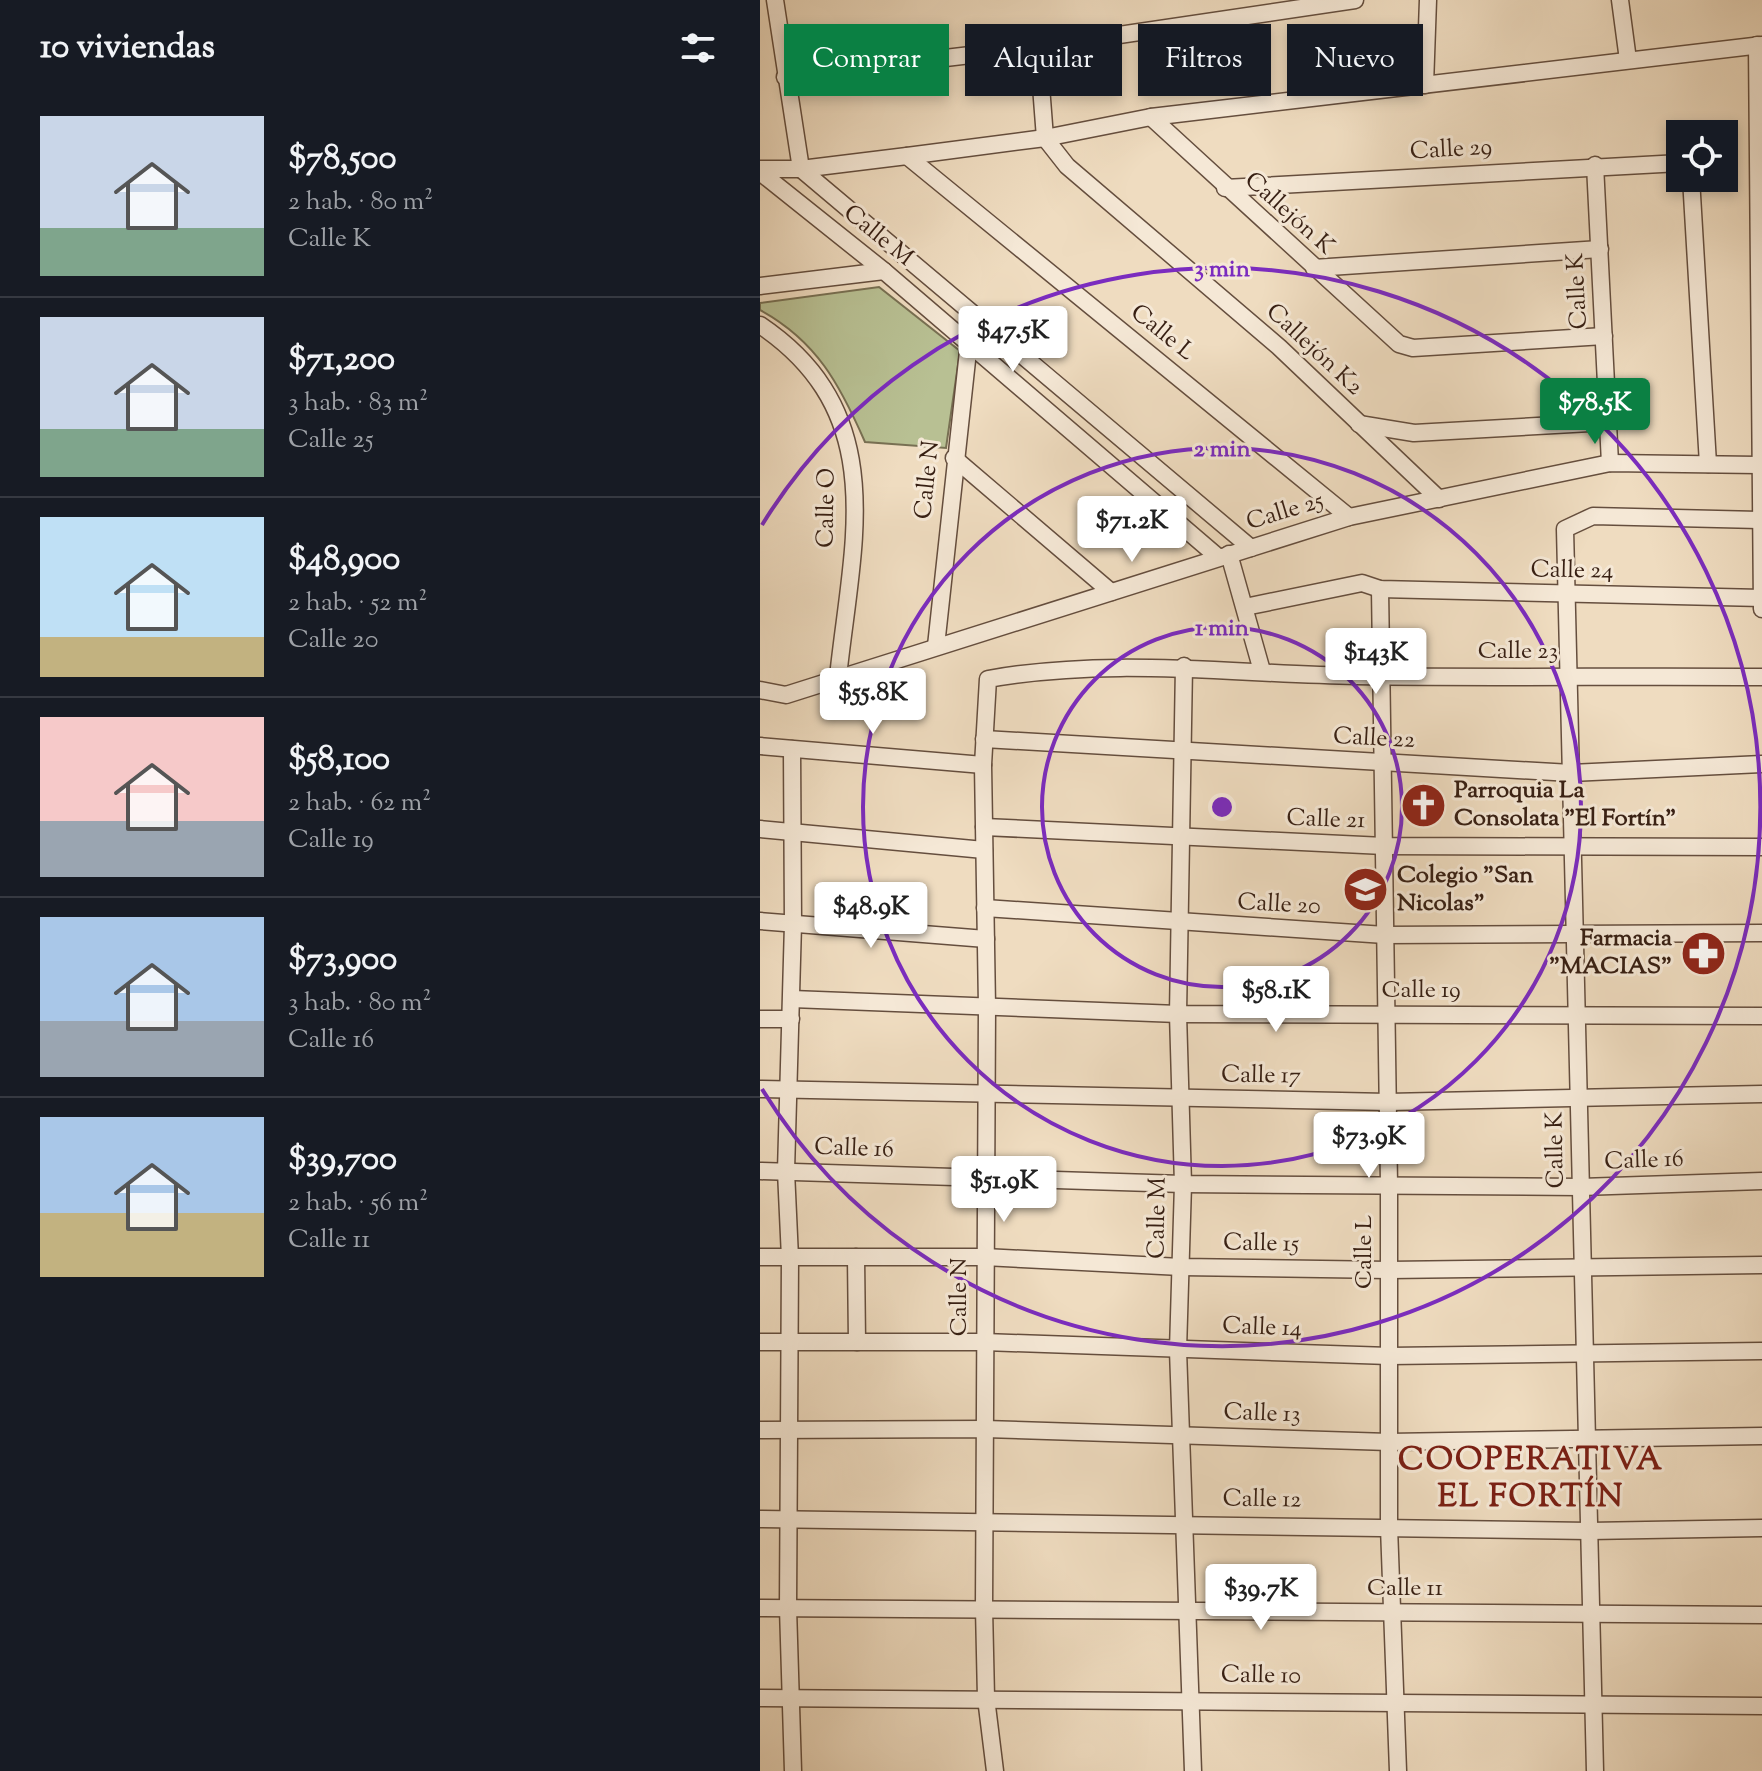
<!DOCTYPE html>
<html lang="es">
<head>
<meta charset="utf-8">
<style>
	body { margin:0; font-family:"Sorts Mill Goudy",serif; background:#242831; color:#f1f3f6; height:100vh; display:flex; flex-direction:column; font-size:30px; white-space:nowrap }
	* { box-sizing:border-box; margin:0 }
	p { font-size:26px; color:#9ea1a6 }
	.icon { flex:none; width:44px; height:44px; fill:none; stroke:currentColor; stroke-width:2; stroke-linecap:round; stroke-linejoin:round }
	.map { position:relative; flex:1; overflow:hidden }
	.sheet { display:flex; flex-direction:column; background:#171b24; width:760px }
	.sheet>* { flex:none }
	.top-card { position:absolute; left:24px; top:24px; width:760px; height:72px; display:flex; gap:16px }
	.fabs { position:absolute; left:906px; top:120px; display:grid; gap:16px }
	.fabs a { display:grid; place-items:center; width:72px; height:72px; border-radius:0px; background:#171b24; box-shadow:0 4px 12px #0003; font-size:40px }
	.price { position:absolute; translate:-50% -68px; padding:0 18px; border-radius:8px; background:#fff; color:#222; font-size:26px; line-height:52px; filter:drop-shadow(0 2px 4px #0008) }
	.price::after { content:''; position:absolute; left:50%; top:48px; width:24px; height:18px; margin-left:-12px; background:inherit; clip-path:polygon(0 0,100% 0,50% 100%) }
	.price.current { background:#0b8043; color:#fff }
	ul { padding:0; list-style:none }
	li { display:flex; align-items:center; gap:24px; height:200px; padding:0 40px }
	li+li { border-top:2px solid #363941 }
	li span { display:grid; place-items:center; flex:none; width:224px; height:160px; border-radius:0px; color:#555 }
	li>.icon { margin-inline-start:auto }
	span .icon { width:96px; height:96px; fill:#fffc; stroke-width:1 }
	li b { font-size:34px }
	h2 { display:flex; justify-content:space-between; align-items:center; height:96px; padding:0 40px; font-size:34px }
	.chip { padding:0 28px; border-radius:0px; background:#171b24; box-shadow:0 4px 12px #0003; font-size:28px; line-height:72px }
	.chip.current { background:#0b8043; color:#fff }
	main { display:flex; flex:1; min-height:0 }
	.map>svg:first-child { display:block }
	.green { fill:#b8c093; stroke:#787053; stroke-width:2 }
	.lines { fill:none; stroke-linecap:round; stroke-linejoin:round }
	.minor-casing { stroke:#654e3e; stroke-width:19 }
	.minor { stroke:#f5e8d6; stroke-width:16 }
	.ring { fill:none; stroke:#7b2cbf; stroke-width:4 }
	.labels { text-anchor:middle; dominant-baseline:central; stroke-width:6; stroke-linejoin:round; paint-order:stroke }
	.street-label { font-size:24px; fill:#371f13; stroke:#f5e8d6 }
	.poi-label { font-size:24px; font-weight:bold; fill:#371f13; stroke:#f5e8d6; text-anchor:start }
	.district-label { font-size:32px; font-weight:bold; letter-spacing:2px; fill:#7a1f14; stroke:#f5e8d6 }
	.centre { fill:#7b2cbf; stroke:#f5e8d6; stroke-width:4 }
	.ring-label { font-size:24px; text-anchor:middle; font-weight:bold; fill:#7b2cbf; stroke:#f5e8d6; stroke-width:6; stroke-linejoin:round; paint-order:stroke }
</style>
</head>
<body>
<main>
<section class="sheet">
<h2>10 viviendas<svg class="icon" aria-label="filters" viewBox="0 0 24 24"><path d="M4 7h16M4 17h16"/><circle cx="9" cy="7" r="2"/><circle cx="15" cy="17" r="2"/></svg></h2>
<ul>
<li><span style="background:linear-gradient(#c9d6e8 70%,#7fa58c 0)"><svg class="icon" aria-label="home" viewBox="0 0 24 24"><path d="M3 11l9-7 9 7M6 9v11h12V9"/></svg></span><div><b>$78,500</b><p>2 hab. · 80 m²</p><p>Calle K</p></div></li>
<li><span style="background:linear-gradient(#c9d6e8 70%,#7fa58c 0)"><svg class="icon" aria-label="home" viewBox="0 0 24 24"><path d="M3 11l9-7 9 7M6 9v11h12V9"/></svg></span><div><b>$71,200</b><p>3 hab. · 83 m²</p><p>Calle 25</p></div></li>
<li><span style="background:linear-gradient(#bfe0f5 75%,#c2b280 0)"><svg class="icon" aria-label="home" viewBox="0 0 24 24"><path d="M3 11l9-7 9 7M6 9v11h12V9"/></svg></span><div><b>$48,900</b><p>2 hab. · 52 m²</p><p>Calle 20</p></div></li>
<li><span style="background:linear-gradient(#f6c9c9 65%,#9aa5b1 0)"><svg class="icon" aria-label="home" viewBox="0 0 24 24"><path d="M3 11l9-7 9 7M6 9v11h12V9"/></svg></span><div><b>$58,100</b><p>2 hab. · 62 m²</p><p>Calle 19</p></div></li>
<li><span style="background:linear-gradient(#a9c7e8 65%,#9aa5b1 0)"><svg class="icon" aria-label="home" viewBox="0 0 24 24"><path d="M3 11l9-7 9 7M6 9v11h12V9"/></svg></span><div><b>$73,900</b><p>3 hab. · 80 m²</p><p>Calle 16</p></div></li>
<li><span style="background:linear-gradient(#a9c7e8 60%,#c2b280 0)"><svg class="icon" aria-label="home" viewBox="0 0 24 24"><path d="M3 11l9-7 9 7M6 9v11h12V9"/></svg></span><div><b>$39,700</b><p>2 hab. · 56 m²</p><p>Calle 11</p></div></li>
</ul>
</section>
<div class="map">
<svg width="1002" height="1771" viewBox="0 0 1002 1771">
	<rect width="100%" height="100%" fill="#efdcc0"/>
	<filter id="stains"><feTurbulence type="fractalNoise" baseFrequency=".0025" numOctaves="4"/><feColorMatrix values="0 0 0 0 .2 0 0 0 0 .09 0 0 0 0 .02 0 0 0 .5 -.17"/></filter>
	<radialGradient id="worn" r=".72"><stop offset=".6" stop-color="#630" stop-opacity="0"/><stop offset="1" stop-color="#630" stop-opacity=".3"/></radialGradient>
	<path class="green" d="M 119,287 L 200,351 L 186,448 L 105,442 C 80,385 57,341 0,310 L 0,303 Z"/>
	<g class="lines">
		<defs>
			<g id="minor">
				<path d="M 15,0 L 41,169 L 491,548"/>
				<path d="M 860,0 L 868,60"/>
				<path d="M 997,45 L 1002,609"/>
				<path d="M 278,47 L 285,138 L 307,166 L 519,347 L 679,499"/>
				<path d="M 25,77 L 278,47 L 595,0"/>
				<path d="M 665,85 L 668,0"/>
				<path d="M 391,117 L 639,344 L 653,348 L 844,336"/>
				<path d="M 147,156 L 589,517"/>
				<path d="M 835,165 L 850,463"/>
				<path d="M 0,169 L 41,169 L 147,156 L 285,138 L 391,117 L 1002,45"/>
				<path d="M 0,172 L 124,271 L 458,557"/>
				<path d="M 931,178 L 948,464"/>
				<path d="M 465,188 L 920,163"/>
				<path d="M 554,268 L 840,249"/>
				<path d="M 0,286 L 124,271"/>
				<path d="M 0,325 C 132,414 92,543 78,677"/>
				<path d="M 599,424 L 654,433 L 848,422"/>
				<path d="M 194,458 L 351,592"/>
				<path d="M 469,554 L 502,671"/>
				<path d="M 620,589 L 629,1185 L 629,1527 L 638,1771"/>
				<path d="M 485,607 L 602,583 L 620,589 L 1002,598"/>
				<path d="M 176,646 L 209,342 L 222,322"/>
				<path d="M 424,666 L 418,1014 L 423,1184 L 418,1350 L 433,1771"/>
				<path d="M 0,690 L 26,695 L 589,517 L 850,463 L 998,465"/>
				<path d="M 224,739 L 811,773 L 1002,764"/>
				<path d="M 0,746 L 223,765"/>
				<path d="M 32,749 L 33,924 L 26,1171 L 30,1258 L 28,1608 L 33,1771"/>
				<path d="M 224,827 L 624,846 L 1002,847"/>
				<path d="M 0,829 L 224,850"/>
				<path d="M 225,908 L 625,935 L 1002,933"/>
				<path d="M 0,921 L 226,939"/>
				<path d="M 32,999 L 418,1014 L 1002,1016"/>
				<path d="M 0,1019 L 31,1019"/>
				<path d="M 0,1089 L 628,1102 L 1002,1094"/>
				<path d="M 0,1171 L 423,1184 L 821,1187 L 1002,1181"/>
				<path d="M 0,1257 L 224,1257 L 421,1267 L 629,1270 L 1002,1265"/>
				<path d="M 96,1257 L 97,1342"/>
				<path d="M 0,1342 L 224,1342 L 629,1356 L 1002,1351"/>
				<path d="M 0,1430 L 225,1429 L 629,1442 L 1002,1436"/>
				<path d="M 0,1519 L 829,1531 L 1002,1528"/>
				<path d="M 0,1608 L 1002,1615"/>
				<path d="M 0,1698 L 1002,1706"/>
				<path d="M 235,1771 L 226,1698 L 224,1608 L 227,1007 L 223,765 L 228,679 C 351,657 472,674 596,676 C 731,678 867,676 1002,677"/>
				<path d="M 835,1771 L 805,529 L 833,516 L 999,520"/>
			</g>
		</defs>
		<use href="#minor" class="minor-casing"/>
		<use href="#minor" class="minor"/>
	</g>
	<g class="ring">
		<circle cx="462" cy="807" r="180"/>
		<circle cx="462" cy="807" r="359"/>
		<path d="M2 525A539 539 0 1 1 2 1089"/>
	</g>
	<defs>
		<symbol id="church-disc" viewBox="-11 -11 22 22"><circle r="9.5" fill="#8f2418" stroke="#f5e8d6"/><path d="M-1.2-6h2.4v3.5h3.3v2.4h-3.3V6h-2.4V-.1h-3.3v-2.4h3.3Z" fill="#fff"/></symbol>
		<symbol id="school-disc" viewBox="-11 -11 22 22"><circle r="9.5" fill="#8f2418" stroke="#f5e8d6"/><path d="M0-5L7-2L0 1L-7-2ZM-4 1L0 2.5L4 1V4Q0 6-4 4Z" fill="#fff"/></symbol>
		<symbol id="pharmacy-disc" viewBox="-11 -11 22 22"><circle r="9.5" fill="#8f2418" stroke="#f5e8d6"/><path d="M-2-6h4v4h4v4h-4v4h-4v-4h-4v-4h4Z" fill="#fff"/></symbol>
	</defs>
	<g fill-rule="evenodd">
		<use href="#church-disc" x="638" y="780" width="51" height="51"/>
		<use href="#school-disc" x="580" y="864" width="51" height="51"/>
		<use href="#pharmacy-disc" x="918" y="928" width="51" height="51"/>
	</g>
	<g class="labels">
		<g class="street-label">
			<text transform="translate(691 150) rotate(-3)">Calle 29</text>
			<text transform="translate(529 214) rotate(42)">Callejón K</text>
			<text transform="translate(118 236) rotate(39)">Calle M</text>
			<text transform="translate(818 291) rotate(-93)">Calle K</text>
			<text transform="translate(402 333) rotate(39)">Calle L</text>
			<text transform="translate(554 350) rotate(43)">Callejón K2</text>
			<text transform="translate(168 480) rotate(-84)">Calle N</text>
			<text transform="translate(67 508) rotate(-89)">Calle O</text>
			<text transform="translate(525 512) rotate(-17)">Calle 25</text>
			<text transform="translate(812 571) rotate(1)">Calle 24</text>
			<text x="758" y="652">Calle 23</text>
			<text transform="translate(614 739) rotate(3)">Calle 22</text>
			<text transform="translate(566 820) rotate(2)">Calle 21</text>
			<text transform="translate(519 905) rotate(3)">Calle 20</text>
			<text x="661" y="991">Calle 19</text>
			<text transform="translate(501 1076) rotate(1)">Calle 17</text>
			<text transform="translate(94 1149) rotate(2)">Calle 16</text>
			<text transform="translate(796 1150) rotate(-91)">Calle K</text>
			<text transform="translate(884 1161) rotate(-2)">Calle 16</text>
			<text transform="translate(398 1218) rotate(-89)">Calle M</text>
			<text transform="translate(501 1244) rotate(1)">Calle 15</text>
			<text transform="translate(605 1252) rotate(-90)">Calle L</text>
			<text transform="translate(200 1297) rotate(-90)">Calle N</text>
			<text transform="translate(502 1328) rotate(2)">Calle 14</text>
			<text transform="translate(502 1414) rotate(2)">Calle 13</text>
			<text transform="translate(502 1500) rotate(1)">Calle 12</text>
			<text x="645" y="1589">Calle 11</text>
			<text transform="translate(501 1676) rotate(1)">Calle 10</text>
		</g>
		<g class="poi-label">
			<text x="694" y="791">Parroquia La<tspan x="694" dy="28">Consolata "El Fortín"</tspan></text>
			<text x="637" y="876">Colegio "San<tspan x="637" dy="28">Nicolas"</tspan></text>
			<text x="912" y="939" text-anchor="end">Farmacia<tspan x="912" dy="28">"MACIAS"</tspan></text>
		</g>
		<g class="district-label">
			<text x="771" y="1461">COOPERATIVA<tspan x="771" dy="37">EL FORTÍN</tspan></text>
		</g>
	</g>
	<circle cx="462" cy="807" r="12" class="centre"/>
	<g class="ring-label">
		<text x="462" y="276">3 min</text>
		<text x="462" y="456">2 min</text>
		<text x="462" y="635">1 min</text>
	</g>
	<rect width="100%" height="100%" filter="url(#stains)"/>
	<rect width="100%" height="100%" fill="url(#worn)"/>
</svg>
<div class="fabs">
<a><svg class="icon" aria-label="locate" viewBox="0 0 24 24"><circle cx="12" cy="12" r="6"/><path d="M12 2v4M12 18v4M2 12h4M18 12h4"/></svg></a>
</div>
<b class="price" style="left:253px;top:374px">$47.5K</b>
<b class="price current" style="left:835px;top:446px">$78.5K</b>
<b class="price" style="left:372px;top:564px">$71.2K</b>
<b class="price" style="left:616px;top:696px">$143K</b>
<b class="price" style="left:113px;top:736px">$55.8K</b>
<b class="price" style="left:111px;top:950px">$48.9K</b>
<b class="price" style="left:516px;top:1034px">$58.1K</b>
<b class="price" style="left:609px;top:1180px">$73.9K</b>
<b class="price" style="left:244px;top:1224px">$51.9K</b>
<b class="price" style="left:501px;top:1632px">$39.7K</b>
<div class="top-card">
<a class="chip current">Comprar</a>
<a class="chip">Alquilar</a>
<a class="chip">Filtros</a>
<a class="chip">Nuevo</a>
</div>
</div>
</main>
</body>
</html>
